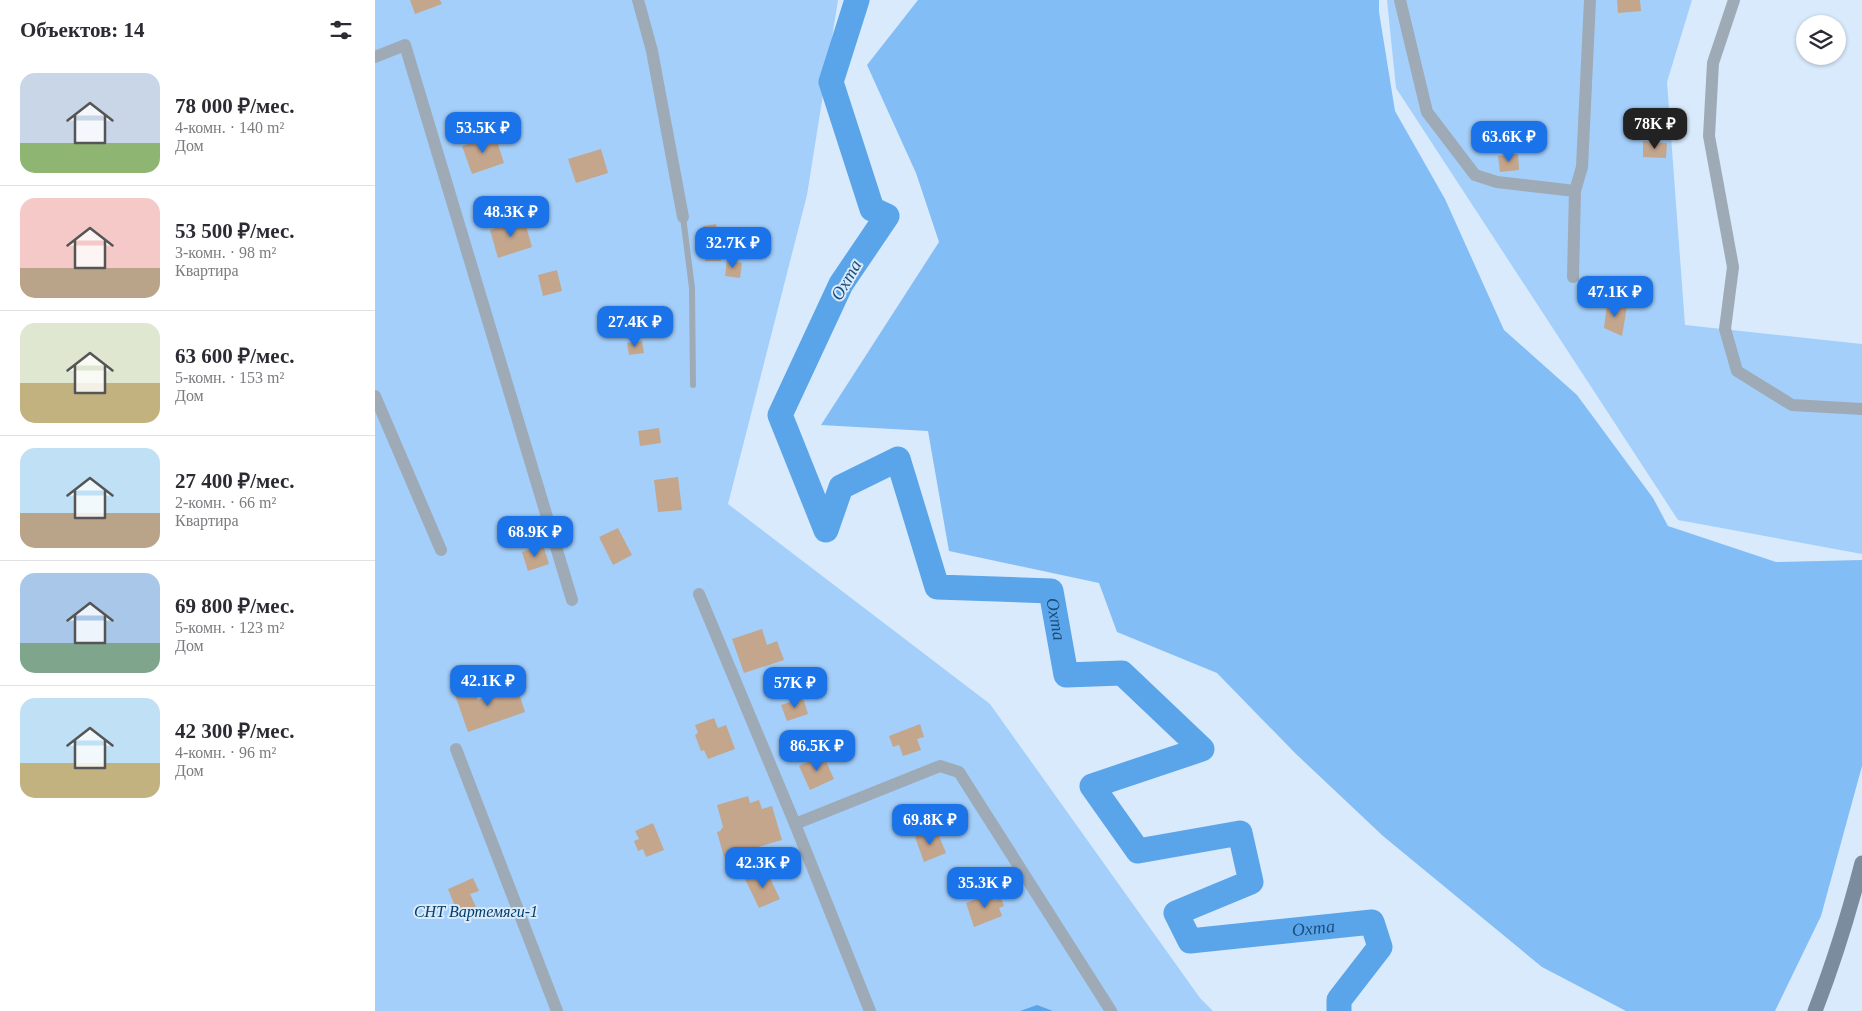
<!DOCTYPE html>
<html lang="ru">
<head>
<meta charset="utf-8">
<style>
	body { margin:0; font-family:Georgia,serif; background:#f2f2f3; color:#2b2b33; height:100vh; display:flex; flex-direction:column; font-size:19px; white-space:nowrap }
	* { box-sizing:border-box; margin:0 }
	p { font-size:16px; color:#7c7c81 }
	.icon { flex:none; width:28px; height:28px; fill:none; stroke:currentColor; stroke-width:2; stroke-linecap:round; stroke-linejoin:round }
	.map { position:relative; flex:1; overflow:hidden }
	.side { display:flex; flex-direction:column; background:#fff; width:375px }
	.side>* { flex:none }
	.buttons { position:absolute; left:1421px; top:15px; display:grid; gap:10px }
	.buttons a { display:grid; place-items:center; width:50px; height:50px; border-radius:50%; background:#fff; box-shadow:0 1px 4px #0004; font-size:25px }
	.price { position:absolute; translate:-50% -42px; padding:0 11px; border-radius:10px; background:#1a73e8; color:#fff; font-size:16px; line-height:32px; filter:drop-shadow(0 1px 2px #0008) }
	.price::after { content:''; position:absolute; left:50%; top:30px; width:15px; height:11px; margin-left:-8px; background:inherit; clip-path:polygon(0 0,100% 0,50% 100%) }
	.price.current { background:#222; color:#fff }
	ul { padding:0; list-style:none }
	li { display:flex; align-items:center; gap:15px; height:125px; padding:0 20px }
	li+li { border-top:1px solid #e1e1e2 }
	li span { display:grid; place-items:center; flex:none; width:140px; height:100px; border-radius:15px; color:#555 }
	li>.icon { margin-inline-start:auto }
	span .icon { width:60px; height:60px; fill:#fffc; stroke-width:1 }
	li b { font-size:21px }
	h2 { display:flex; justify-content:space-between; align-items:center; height:60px; padding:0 20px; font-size:21px }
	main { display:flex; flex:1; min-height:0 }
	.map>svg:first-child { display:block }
	.green { fill:#a4cffa }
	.forest { fill:#83bdf6 }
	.water { fill:#5aa4e9 }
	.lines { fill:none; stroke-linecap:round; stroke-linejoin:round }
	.river { stroke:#5aa4e9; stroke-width:25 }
	.building { fill:#c4a68c }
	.lane { stroke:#9eaab6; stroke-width:6 }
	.street { stroke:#9eaab6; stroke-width:12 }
	.secondary { stroke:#7a8c9e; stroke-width:15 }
	.labels { text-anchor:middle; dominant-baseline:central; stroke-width:4; stroke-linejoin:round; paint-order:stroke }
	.park-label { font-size:16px; font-style:italic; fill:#023d69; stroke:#d8eafb }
	.water-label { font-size:18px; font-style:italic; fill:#1a4f7c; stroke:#d8eafb }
</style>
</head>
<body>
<main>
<section class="side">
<h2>Объектов: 14<svg class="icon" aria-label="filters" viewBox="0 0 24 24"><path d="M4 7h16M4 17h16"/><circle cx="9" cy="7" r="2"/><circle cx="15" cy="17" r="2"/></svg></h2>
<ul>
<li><span style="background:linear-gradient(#c9d6e8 70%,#8fb573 0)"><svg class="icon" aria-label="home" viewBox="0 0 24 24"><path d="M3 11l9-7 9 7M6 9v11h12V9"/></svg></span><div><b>78 000 ₽/мес.</b><p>4-комн. · 140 m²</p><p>Дом</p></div></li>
<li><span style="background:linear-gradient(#f6c9c9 70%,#b9a48a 0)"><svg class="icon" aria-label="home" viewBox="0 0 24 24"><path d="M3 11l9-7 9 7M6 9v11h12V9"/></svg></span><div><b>53 500 ₽/мес.</b><p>3-комн. · 98 m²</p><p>Квартира</p></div></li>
<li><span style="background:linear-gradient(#dfe7d0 60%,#c2b280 0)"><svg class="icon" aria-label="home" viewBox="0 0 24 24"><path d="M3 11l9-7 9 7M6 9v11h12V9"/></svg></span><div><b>63 600 ₽/мес.</b><p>5-комн. · 153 m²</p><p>Дом</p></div></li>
<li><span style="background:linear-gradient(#bfe0f5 65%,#b9a48a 0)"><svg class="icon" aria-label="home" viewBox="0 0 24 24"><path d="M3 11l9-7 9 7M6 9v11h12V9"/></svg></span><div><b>27 400 ₽/мес.</b><p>2-комн. · 66 m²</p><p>Квартира</p></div></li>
<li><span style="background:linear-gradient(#a9c7e8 70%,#7fa58c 0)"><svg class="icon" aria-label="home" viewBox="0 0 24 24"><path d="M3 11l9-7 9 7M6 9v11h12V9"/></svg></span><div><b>69 800 ₽/мес.</b><p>5-комн. · 123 m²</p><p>Дом</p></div></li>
<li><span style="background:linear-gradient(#bfe0f5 65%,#c2b280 0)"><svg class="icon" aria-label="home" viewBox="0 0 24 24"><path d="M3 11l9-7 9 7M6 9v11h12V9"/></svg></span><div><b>42 300 ₽/мес.</b><p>4-комн. · 96 m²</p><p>Дом</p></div></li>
</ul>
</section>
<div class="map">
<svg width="1487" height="1011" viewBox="0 0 1487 1011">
	<rect width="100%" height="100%" fill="#d8eafb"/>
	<g class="green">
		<path d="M 0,0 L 463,0 L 432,195 L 353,504 L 615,704 L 825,998 L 838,1011 L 0,1011 Z"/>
		<path d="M 1012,0 L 1317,0 L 1292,82 L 1310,325 L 1487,344 L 1487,554 L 1303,520 L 1021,88 Z"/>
	</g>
	<path class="forest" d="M 543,0 L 1004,0 L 1004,12 L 1020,111 L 1070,199 L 1129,330 L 1202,395 L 1278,498 L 1293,526 L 1401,562 L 1487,560 L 1487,766 L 1446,916 L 1400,1011 L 1251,1011 L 1167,967 L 1008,836 L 920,753 L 842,673 L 742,632 L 724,583 L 574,551 L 553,431 L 446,425 L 564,242 L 541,173 L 492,65 Z"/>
	<path class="water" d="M 662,1005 L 678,1011 L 645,1011 Z"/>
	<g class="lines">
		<path class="river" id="s1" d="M 482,0 L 456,82 L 497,209 L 512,216 L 466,284 L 405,415 L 451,530 L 466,487 L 523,459 L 562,587 L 676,591 L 691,675 L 747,673 L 827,749 L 717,786 L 763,851 L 865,833 L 876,882 L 801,913 L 815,941 L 997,922 L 1005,947 L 964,1000 L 964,1011"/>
	</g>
	<g class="building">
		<path d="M 35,0 L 65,0 L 67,4 L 40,14 Z"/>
		<path d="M 1242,0 L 1265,0 L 1266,11 L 1243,13 Z"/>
		<path d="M 120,135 L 129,163 L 97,174 L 87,146 Z"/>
		<path d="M 1268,141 L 1292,143 L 1291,158 L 1268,157 Z"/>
		<path d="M 226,149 L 233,173 L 201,183 L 193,159 Z"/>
		<path d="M 1143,154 L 1144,170 L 1125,172 L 1123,156 Z"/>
		<path d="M 149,219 L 157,247 L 123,258 L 115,230 Z"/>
		<path d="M 341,224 L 343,236 L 330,239 L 328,226 Z"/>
		<path d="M 346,247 L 346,261 L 330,261 L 330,248 Z"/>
		<path d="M 352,260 L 367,263 L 365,278 L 350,276 Z"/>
		<path d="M 182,270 L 187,291 L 168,296 L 163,275 Z"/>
		<path d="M 1232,304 L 1252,306 L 1247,336 L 1229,328 Z"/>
		<path d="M 267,341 L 269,353 L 254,355 L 252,343 Z"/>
		<path d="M 284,428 L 286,443 L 265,446 L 263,431 Z"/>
		<path d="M 303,477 L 307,510 L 283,512 L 279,480 Z"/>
		<path d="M 243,528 L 257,555 L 238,565 L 224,537 Z"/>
		<path d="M 168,545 L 174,564 L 153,571 L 147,552 Z"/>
		<path d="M 387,629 L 392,645 L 402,641 L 409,660 L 369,673 L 357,639 Z"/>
		<path d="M 98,685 L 103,700 L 142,687 L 150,712 L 93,732 L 79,692 Z"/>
		<path d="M 428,698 L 433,714 L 412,721 L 406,705 Z"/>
		<path d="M 339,718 L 343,728 L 351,725 L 360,749 L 333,759 L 329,750 L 326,751 L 320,735 L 323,733 L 320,725 Z"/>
		<path d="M 545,724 L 549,737 L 542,739 L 546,750 L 528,756 L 524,745 L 518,747 L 514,736 Z"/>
		<path d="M 448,755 L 459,779 L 435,790 L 424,766 Z"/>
		<path d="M 373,796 L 375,803 L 384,800 L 387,809 L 397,806 L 407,840 L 349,857 L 342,832 L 345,831 L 348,827 L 342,805 Z"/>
		<path d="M 278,823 L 289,850 L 271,857 L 268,849 L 263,851 L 259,841 L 264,839 L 260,831 Z"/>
		<path d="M 555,831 L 556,833 L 562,831 L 571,853 L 549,862 L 540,837 Z"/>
		<path d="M 391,870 L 405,899 L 384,908 L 370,879 Z"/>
		<path d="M 98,878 L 104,891 L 95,894 L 101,907 L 83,914 L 73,889 Z"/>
		<path d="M 617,893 L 620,900 L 626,898 L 629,906 L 624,908 L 627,916 L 599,927 L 591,903 Z"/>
	</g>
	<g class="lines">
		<path class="lane" d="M 308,217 L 317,288 L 318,385"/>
		<g class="street">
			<path d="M 263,0 L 277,51 L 308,217"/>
			<path d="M 1025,0 L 1052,112 L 1100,175 L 1122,182 L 1200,191"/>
			<path d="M 1359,0 L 1338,63 L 1334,136 L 1358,267 L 1350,329 L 1362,371 L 1417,405 L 1487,409"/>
			<path d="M 0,57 L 30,45 L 197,600"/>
			<path d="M 1198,277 L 1200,191 L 1207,167 L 1215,0"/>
			<path d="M 0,396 L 66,550"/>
			<path d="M 324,594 L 420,824 L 495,1011"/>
			<path d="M 81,749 L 182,1011"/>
			<path d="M 420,824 L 565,766 L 584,772 L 736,1011"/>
		</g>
		<path class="secondary" d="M 1440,1011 C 1459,962 1474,913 1487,863"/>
	</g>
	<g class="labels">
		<g class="park-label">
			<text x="101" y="911">СНТ Вартемяги-1</text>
		</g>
		<g class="water-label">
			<text transform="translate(471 280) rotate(-60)">Охта</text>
			<text stroke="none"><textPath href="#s1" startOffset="972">Охта</textPath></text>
			<text stroke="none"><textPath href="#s1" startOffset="1781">Охта</textPath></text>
		</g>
	</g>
</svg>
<div class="buttons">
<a><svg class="icon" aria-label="layers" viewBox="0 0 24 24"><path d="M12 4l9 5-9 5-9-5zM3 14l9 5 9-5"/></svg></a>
</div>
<b class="price current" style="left:1280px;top:150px">78K ₽</b>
<b class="price" style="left:108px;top:154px">53.5K ₽</b>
<b class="price" style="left:1134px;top:163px">63.6K ₽</b>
<b class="price" style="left:136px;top:238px">48.3K ₽</b>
<b class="price" style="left:358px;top:269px">32.7K ₽</b>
<b class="price" style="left:1240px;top:318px">47.1K ₽</b>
<b class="price" style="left:260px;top:348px">27.4K ₽</b>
<b class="price" style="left:160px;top:558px">68.9K ₽</b>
<b class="price" style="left:113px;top:707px">42.1K ₽</b>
<b class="price" style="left:420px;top:709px">57K ₽</b>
<b class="price" style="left:442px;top:772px">86.5K ₽</b>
<b class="price" style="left:555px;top:846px">69.8K ₽</b>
<b class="price" style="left:388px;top:889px">42.3K ₽</b>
<b class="price" style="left:610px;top:909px">35.3K ₽</b>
</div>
</main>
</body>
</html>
